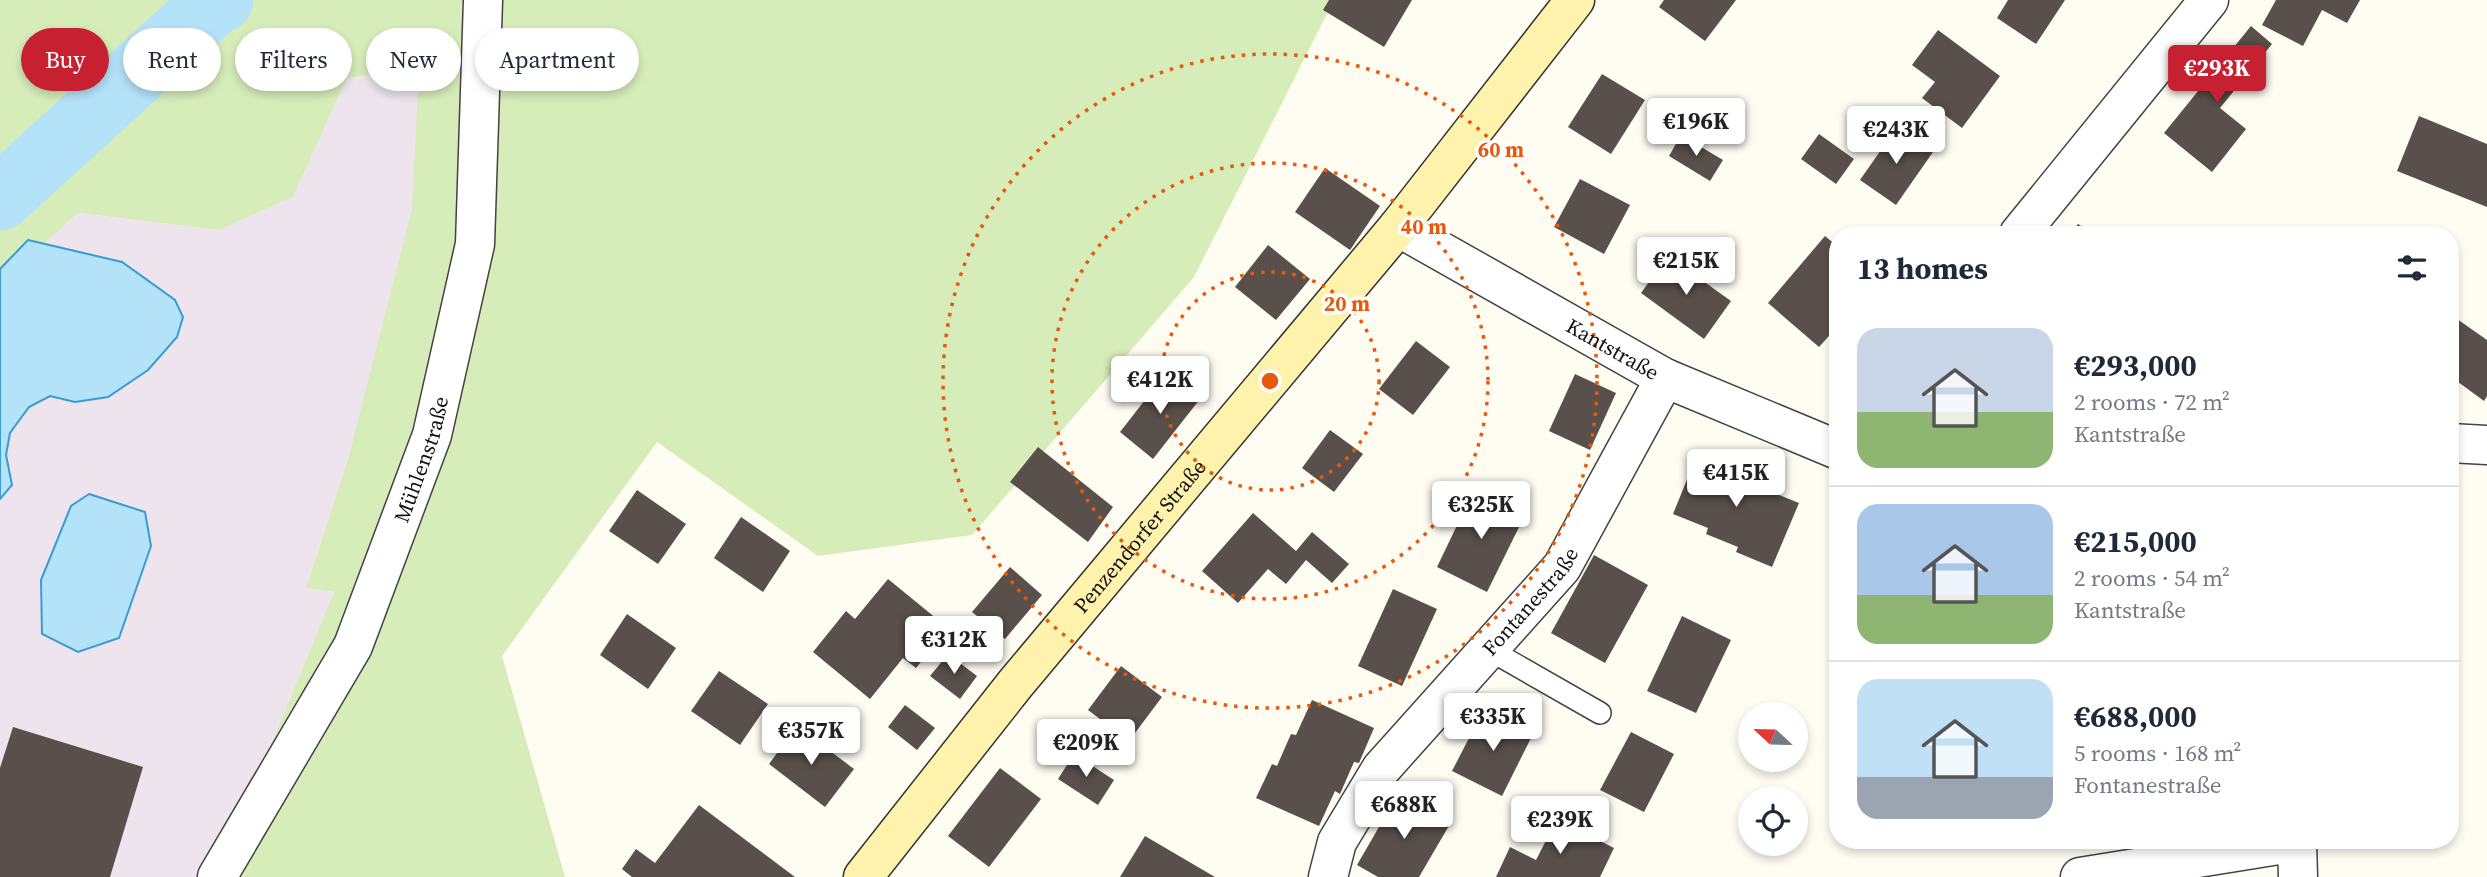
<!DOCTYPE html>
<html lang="en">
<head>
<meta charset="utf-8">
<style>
	body { margin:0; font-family:"Source Serif 4",serif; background:#f6f6f7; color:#1f2937; height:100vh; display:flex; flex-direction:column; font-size:26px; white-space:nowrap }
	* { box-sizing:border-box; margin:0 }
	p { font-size:23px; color:#747a83 }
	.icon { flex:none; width:38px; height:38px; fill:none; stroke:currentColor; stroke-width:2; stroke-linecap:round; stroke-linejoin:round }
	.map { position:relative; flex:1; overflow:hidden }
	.drawer { position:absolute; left:1829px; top:226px; width:630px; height:623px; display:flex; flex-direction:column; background:#fff; border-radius:28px; box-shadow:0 4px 10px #0003 }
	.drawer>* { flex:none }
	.hud { position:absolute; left:21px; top:28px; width:665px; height:63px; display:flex; gap:14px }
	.needle { width:46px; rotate:292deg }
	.controls { position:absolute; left:1738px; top:702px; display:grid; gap:14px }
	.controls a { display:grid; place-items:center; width:70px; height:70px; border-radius:50%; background:#fff; box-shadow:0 4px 10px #0003; font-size:35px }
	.price { position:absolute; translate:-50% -60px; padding:0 16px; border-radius:7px; background:#fff; color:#222; font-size:23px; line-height:46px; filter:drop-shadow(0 2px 4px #0008) }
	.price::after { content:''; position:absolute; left:50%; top:42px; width:21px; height:16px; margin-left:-10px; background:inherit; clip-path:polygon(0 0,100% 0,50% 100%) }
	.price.selected { background:#c72030; color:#fff }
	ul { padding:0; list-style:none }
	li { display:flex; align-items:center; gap:21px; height:175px; padding:0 28px }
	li+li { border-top:2px solid #e0e1e3 }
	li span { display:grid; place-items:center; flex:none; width:196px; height:140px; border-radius:21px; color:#555 }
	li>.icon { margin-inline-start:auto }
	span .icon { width:84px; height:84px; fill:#fffc; stroke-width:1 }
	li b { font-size:30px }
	h2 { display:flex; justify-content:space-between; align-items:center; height:84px; padding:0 28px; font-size:30px }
	.tag { padding:0 24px; border-radius:32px; background:#fff; box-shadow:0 4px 10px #0003; font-size:24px; line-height:63px }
	.tag.selected { background:#c72030; color:#fff }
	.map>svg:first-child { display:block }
	.industrial { fill:#ede4ee }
	.green { fill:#d6ecb9 }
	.water { fill:#b4e2f9; stroke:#389cd3; stroke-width:2 }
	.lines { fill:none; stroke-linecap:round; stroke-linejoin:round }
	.river { stroke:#b4e2f9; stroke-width:65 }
	.building { fill:#59504b }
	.service-casing { stroke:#434343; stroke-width:24 }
	.minor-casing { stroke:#434343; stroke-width:41 }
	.secondary-casing { stroke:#323232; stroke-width:41 }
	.service { stroke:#fff; stroke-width:21 }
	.minor { stroke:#fff; stroke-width:38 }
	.secondary { stroke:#fff2ad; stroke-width:38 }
	.ring { fill:none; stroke:#e8590c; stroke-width:3.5; stroke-dasharray:3.5 7 }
	.labels { text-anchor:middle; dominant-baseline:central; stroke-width:7; stroke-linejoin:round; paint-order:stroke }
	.street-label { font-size:21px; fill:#101010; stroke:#fff }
	.centre { fill:#e8590c; stroke:#fff; stroke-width:3.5 }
	.ring-label { font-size:21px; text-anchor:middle; font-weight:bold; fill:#e8590c; stroke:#fff; stroke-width:7; stroke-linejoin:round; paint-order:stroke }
</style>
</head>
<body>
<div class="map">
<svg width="2487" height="877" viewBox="0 0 2487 877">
	<rect width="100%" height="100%" fill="#fffcf2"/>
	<path class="industrial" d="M 420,67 L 413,209 L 348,459 L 306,588 L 334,592 L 216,877 L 0,877 L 0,283 L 78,213 L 219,230 L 293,197 L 347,78 Z"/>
	<path class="green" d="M 0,0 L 1334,0 L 1194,277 L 972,535 L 818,556 L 657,442 L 502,656 L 565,877 L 216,877 L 334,592 L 306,588 L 348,459 L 412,209 L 419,68 L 347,78 L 293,197 L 219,230 L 78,213 L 0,283 Z"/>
	<g class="water">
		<path d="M 28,240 L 122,262 L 175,300 L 183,317 L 177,337 L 148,370 L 108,397 L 75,402 L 50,396 L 29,407 L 10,433 L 6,455 L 12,485 L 0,499 L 0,269 Z"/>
		<path d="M 89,494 L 145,512 L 151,546 L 119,638 L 78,652 L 42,634 L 41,580 L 71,506 Z"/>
	</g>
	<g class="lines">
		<path class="river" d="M 0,198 L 213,4 L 221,0"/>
	</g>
	<g class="building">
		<path d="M 1329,0 L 1412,0 L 1384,47 L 1323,10 Z"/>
		<path d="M 1664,0 L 1736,0 L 1705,41 L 1659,7 Z"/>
		<path d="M 2008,0 L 2065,0 L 2036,44 L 1997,18 Z"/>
		<path d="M 2276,0 L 2360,0 L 2347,23 L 2322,10 L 2303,46 L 2262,25 Z"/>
		<path d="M 2251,26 L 2272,44 L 2220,108 L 2246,129 L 2212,172 L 2164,133 Z"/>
		<path d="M 1938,30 L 2000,76 L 1962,128 L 1922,98 L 1935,82 L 1912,65 Z"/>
		<path d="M 1602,74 L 1645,100 L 1611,154 L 1568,127 Z"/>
		<path d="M 2419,116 L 2487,144 L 2487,207 L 2397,171 Z"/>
		<path d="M 1897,127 L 1933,152 L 1896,205 L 1860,180 Z"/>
		<path d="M 1819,134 L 1854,159 L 1836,184 L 1801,159 Z"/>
		<path d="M 1681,135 L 1723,160 L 1710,181 L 1669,156 Z"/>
		<path d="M 1325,168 L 1380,206 L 1350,250 L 1295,212 Z"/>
		<path d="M 1580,179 L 1630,205 L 1604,254 L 1554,227 Z"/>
		<path d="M 2078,224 L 2094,234 L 2071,234 Z"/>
		<path d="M 1825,236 L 1838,247 L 1838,326 L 1819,347 L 1768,303 Z"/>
		<path d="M 1268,245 L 1310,279 L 1276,320 L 1235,287 Z"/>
		<path d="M 1668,256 L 1731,301 L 1704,339 L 1641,293 Z"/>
		<path d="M 2450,314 L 2487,340 L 2487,396 L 2484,401 L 2450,376 Z"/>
		<path d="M 1416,341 L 1450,367 L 1413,415 L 1379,389 Z"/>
		<path d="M 1166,373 L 1200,399 L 1153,459 L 1120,432 Z"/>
		<path d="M 1575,374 L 1616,393 L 1590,450 L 1549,431 Z"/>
		<path d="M 1330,430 L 1363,454 L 1334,492 L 1302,468 Z"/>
		<path d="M 1038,447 L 1113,507 L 1088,542 L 1010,482 Z"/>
		<path d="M 1699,450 L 1734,464 L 1732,470 L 1764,483 L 1762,488 L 1799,503 L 1772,567 L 1736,552 L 1738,547 L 1706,534 L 1708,528 L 1673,514 Z"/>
		<path d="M 637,490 L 686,524 L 658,564 L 609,531 Z"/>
		<path d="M 1474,490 L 1525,515 L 1487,592 L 1437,567 Z"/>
		<path d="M 1253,513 L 1296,551 L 1312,532 L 1349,564 L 1332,583 L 1306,560 L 1286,584 L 1268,569 L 1238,603 L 1202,571 Z"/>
		<path d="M 741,517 L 790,551 L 763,592 L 714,558 Z"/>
		<path d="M 1594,555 L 1648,585 L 1605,663 L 1551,633 Z"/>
		<path d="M 1010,567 L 1042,595 L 1005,639 L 972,612 Z"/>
		<path d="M 888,579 L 948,628 L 916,668 L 903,658 L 870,699 L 813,652 L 846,611 L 855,619 Z"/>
		<path d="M 1393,589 L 1437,609 L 1402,686 L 1358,666 Z"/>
		<path d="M 627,614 L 676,648 L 648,689 L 600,655 Z"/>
		<path d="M 1682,616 L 1731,640 L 1696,713 L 1647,691 Z"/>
		<path d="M 948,654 L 977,676 L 960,699 L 930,676 Z"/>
		<path d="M 1121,666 L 1162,697 L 1129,741 L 1088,710 Z"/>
		<path d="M 719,671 L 768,704 L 740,745 L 691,711 Z"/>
		<path d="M 1312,700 L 1374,728 L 1359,763 L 1354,762 L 1340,794 L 1335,791 L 1319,826 L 1256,798 L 1272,764 L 1277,766 L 1291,734 L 1296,735 Z"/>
		<path d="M 905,705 L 935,728 L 917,750 L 888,727 Z"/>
		<path d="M 1484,709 L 1533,734 L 1502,796 L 1452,771 Z"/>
		<path d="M 797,726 L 854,769 L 825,807 L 769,764 Z"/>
		<path d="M 13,727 L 143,767 L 110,877 L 0,877 L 0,768 Z"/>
		<path d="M 1631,732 L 1674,754 L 1644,812 L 1600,790 Z"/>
		<path d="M 1074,754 L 1114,780 L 1098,805 L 1058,779 Z"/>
		<path d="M 1000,768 L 1041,799 L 989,867 L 948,836 Z"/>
		<path d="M 1398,794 L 1450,824 L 1419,877 L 1378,877 L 1357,865 Z"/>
		<path d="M 699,805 L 795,877 L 632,877 L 622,869 L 636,849 L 655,863 Z"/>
		<path d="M 1557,819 L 1614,848 L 1600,877 L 1496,877 L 1510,847 L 1536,860 Z"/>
		<path d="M 1145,836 L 1215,877 L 1120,877 Z"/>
	</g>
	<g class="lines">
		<defs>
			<path id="service" d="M 1488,649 L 1600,713"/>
			<g id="minor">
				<path id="s1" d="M 1398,227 L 1665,378 L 1838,450"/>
				<path d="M 2019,234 L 2209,0"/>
				<path d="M 2450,443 L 2487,445"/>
				<path id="s2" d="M 217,877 L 353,646 L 432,435 L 475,244 L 483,0"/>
				<path id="s3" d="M 1328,877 L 1337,842 L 1381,769 L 1562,567 L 1665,378"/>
				<path d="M 2080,877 L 2297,842 L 2298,877"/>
			</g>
			<g id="secondary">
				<path id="s4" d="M 863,877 L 1016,683 L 1398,227 L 1575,0"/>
			</g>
		</defs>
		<use href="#service" class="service-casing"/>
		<use href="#minor" class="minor-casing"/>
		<use href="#secondary" class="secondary-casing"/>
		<use href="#service" class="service"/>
		<use href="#minor" class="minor"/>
		<use href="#secondary" class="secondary"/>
	</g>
	<g class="ring">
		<circle cx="1270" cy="381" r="109"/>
		<circle cx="1270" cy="381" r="218"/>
		<circle cx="1270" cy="381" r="327"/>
	</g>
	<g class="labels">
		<g class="street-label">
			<text stroke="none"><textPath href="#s1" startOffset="247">Kantstraße</textPath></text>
			<text stroke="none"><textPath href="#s2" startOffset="467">Mühlenstraße</textPath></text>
			<text stroke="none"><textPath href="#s4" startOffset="439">Penzendorfer Straße</textPath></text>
			<text stroke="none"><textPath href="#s3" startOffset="346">Fontanestraße</textPath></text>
		</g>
	</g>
	<circle cx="1270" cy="381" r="10" class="centre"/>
	<g class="ring-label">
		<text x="1501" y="157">60 m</text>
		<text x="1424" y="234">40 m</text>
		<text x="1347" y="311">20 m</text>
	</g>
</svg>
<div class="controls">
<a><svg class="needle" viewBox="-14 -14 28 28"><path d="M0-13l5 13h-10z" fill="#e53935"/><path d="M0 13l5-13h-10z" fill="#747a83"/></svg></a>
<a><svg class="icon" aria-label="locate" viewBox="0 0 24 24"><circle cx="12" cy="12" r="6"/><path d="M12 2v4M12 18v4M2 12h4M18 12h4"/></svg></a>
</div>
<b class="price selected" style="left:2217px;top:105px">€293K</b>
<b class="price" style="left:1696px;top:158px">€196K</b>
<b class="price" style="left:1896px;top:166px">€243K</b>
<b class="price" style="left:1686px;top:297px">€215K</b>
<b class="price" style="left:1160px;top:416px">€412K</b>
<b class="price" style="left:1736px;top:509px">€415K</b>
<b class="price" style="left:1481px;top:541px">€325K</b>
<b class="price" style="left:954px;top:676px">€312K</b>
<b class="price" style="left:1493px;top:753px">€335K</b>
<b class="price" style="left:811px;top:767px">€357K</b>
<b class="price" style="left:1086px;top:779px">€209K</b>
<b class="price" style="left:1404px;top:841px">€688K</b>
<b class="price" style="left:1560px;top:856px">€239K</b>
<div class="hud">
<a class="tag selected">Buy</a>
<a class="tag">Rent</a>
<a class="tag">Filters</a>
<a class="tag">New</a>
<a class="tag">Apartment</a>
</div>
<section class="drawer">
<h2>13 homes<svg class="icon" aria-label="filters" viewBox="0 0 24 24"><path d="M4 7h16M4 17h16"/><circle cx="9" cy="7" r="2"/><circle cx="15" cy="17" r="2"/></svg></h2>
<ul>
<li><span style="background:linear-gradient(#c9d6e8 60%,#8fb573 0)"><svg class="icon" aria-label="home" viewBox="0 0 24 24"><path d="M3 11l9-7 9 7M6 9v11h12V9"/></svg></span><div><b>€293,000</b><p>2 rooms · 72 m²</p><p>Kantstraße</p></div></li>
<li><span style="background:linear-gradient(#a9c7e8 65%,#8fb573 0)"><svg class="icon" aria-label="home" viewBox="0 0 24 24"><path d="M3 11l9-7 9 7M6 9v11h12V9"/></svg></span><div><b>€215,000</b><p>2 rooms · 54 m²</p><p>Kantstraße</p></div></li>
<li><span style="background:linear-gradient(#bfe0f5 70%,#9aa5b1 0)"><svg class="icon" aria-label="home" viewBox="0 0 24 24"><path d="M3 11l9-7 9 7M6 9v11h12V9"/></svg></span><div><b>€688,000</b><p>5 rooms · 168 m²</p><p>Fontanestraße</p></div></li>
</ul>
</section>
</div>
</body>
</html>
